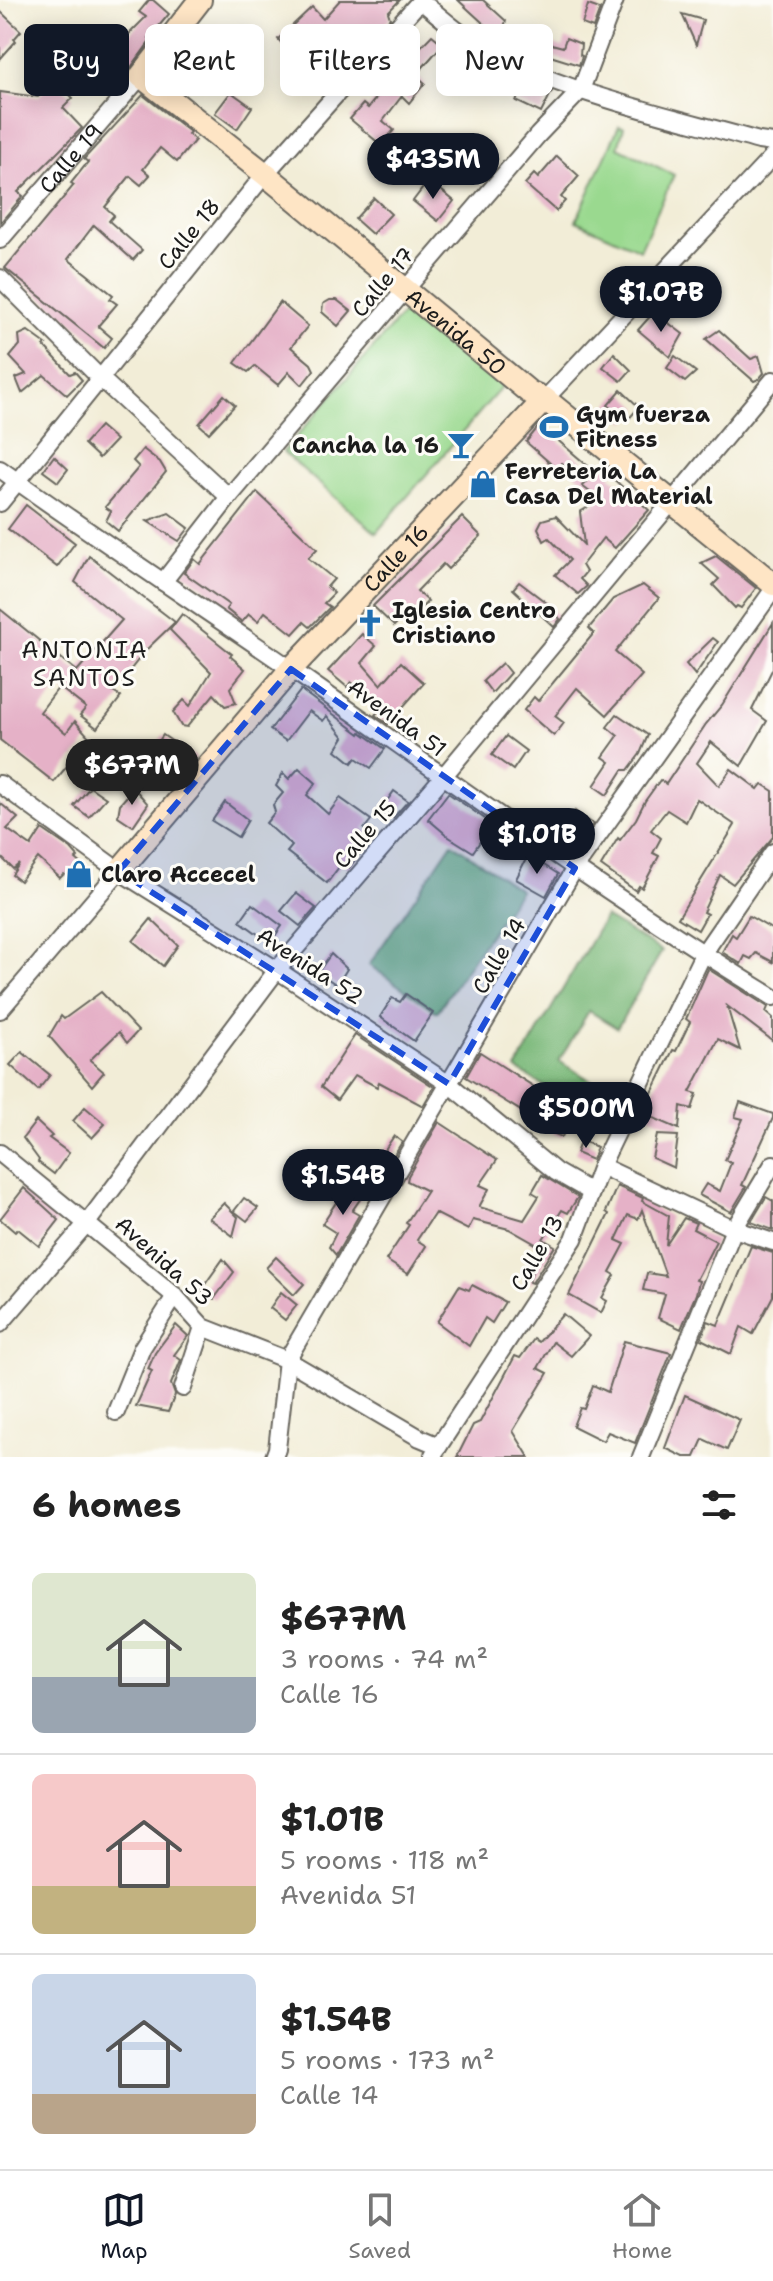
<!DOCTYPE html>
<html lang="en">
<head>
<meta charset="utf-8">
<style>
	body { margin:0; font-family:"Shantell Sans",sans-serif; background:#f6f6f6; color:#222; height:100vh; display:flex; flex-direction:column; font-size:30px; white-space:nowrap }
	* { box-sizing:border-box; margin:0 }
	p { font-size:26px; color:#767676 }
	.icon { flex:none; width:44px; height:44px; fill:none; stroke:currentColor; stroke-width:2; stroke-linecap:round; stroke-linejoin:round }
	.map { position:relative; height:1457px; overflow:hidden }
	.details { display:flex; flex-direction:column; background:#fff; flex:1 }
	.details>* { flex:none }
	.top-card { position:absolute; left:24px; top:24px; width:726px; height:72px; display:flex; gap:16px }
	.price { position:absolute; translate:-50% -68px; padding:0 18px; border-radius:28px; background:#111827; color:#fff; font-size:26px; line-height:52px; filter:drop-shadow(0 2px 4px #0008) }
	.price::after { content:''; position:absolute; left:50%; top:48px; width:24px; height:18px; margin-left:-12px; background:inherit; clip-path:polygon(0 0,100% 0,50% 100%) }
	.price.current { background:#222; color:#fff }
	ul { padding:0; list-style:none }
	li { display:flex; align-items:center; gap:24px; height:200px; padding:0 32px }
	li+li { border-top:2px solid #e0e0e0 }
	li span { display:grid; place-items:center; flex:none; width:224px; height:160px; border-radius:12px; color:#555 }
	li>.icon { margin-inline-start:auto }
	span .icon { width:96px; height:96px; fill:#fffc; stroke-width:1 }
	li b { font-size:34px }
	h2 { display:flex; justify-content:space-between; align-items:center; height:96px; padding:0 32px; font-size:34px }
	.pill { padding:0 28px; border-radius:12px; background:#fff; box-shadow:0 4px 20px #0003; font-size:28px; line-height:72px }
	.pill.current { background:#111827; color:#fff }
	.tab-bar { display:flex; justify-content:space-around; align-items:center; height:112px; border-top:2px solid #e0e0e0; background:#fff; font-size:22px; color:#767676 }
	.tab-bar a { display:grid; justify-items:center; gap:4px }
	.tab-bar .current { color:#111827 }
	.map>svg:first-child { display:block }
	.green { fill:#9ad98f; stroke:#5b7a56; stroke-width:2 }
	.forest { fill:#7bb97a; stroke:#4c6a4b; stroke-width:2 }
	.building { fill:#e5b1c7 }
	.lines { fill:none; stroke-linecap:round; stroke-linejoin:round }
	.street-casing { stroke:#67655d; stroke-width:20 }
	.secondary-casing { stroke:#67655d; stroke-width:26 }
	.street { stroke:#fff; stroke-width:16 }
	.secondary { stroke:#fee5c5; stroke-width:22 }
	.marked { fill:#1d4ed8; fill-opacity:0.2; stroke:#1d4ed8; stroke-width:6; stroke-dasharray:16 10; stroke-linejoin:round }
	.labels { text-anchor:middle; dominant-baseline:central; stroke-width:6; stroke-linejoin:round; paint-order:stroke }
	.street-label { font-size:22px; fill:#1c1c1c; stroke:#fdfcf7 }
	.poi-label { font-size:22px; font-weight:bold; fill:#1c1c1c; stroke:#fdfcf7; text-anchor:start }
	.neighbourhood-label { font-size:24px; letter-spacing:2px; fill:#1c1c1c; stroke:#fdfcf7 }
</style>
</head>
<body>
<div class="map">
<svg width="773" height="1457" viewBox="0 0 773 1457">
	<rect width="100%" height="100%" fill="#fdfcf7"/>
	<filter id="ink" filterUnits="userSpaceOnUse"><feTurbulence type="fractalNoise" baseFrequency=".0125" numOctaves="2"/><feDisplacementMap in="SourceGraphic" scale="16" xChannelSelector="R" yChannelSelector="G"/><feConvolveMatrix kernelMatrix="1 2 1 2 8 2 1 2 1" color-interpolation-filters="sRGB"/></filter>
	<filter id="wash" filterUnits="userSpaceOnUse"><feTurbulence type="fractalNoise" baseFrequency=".006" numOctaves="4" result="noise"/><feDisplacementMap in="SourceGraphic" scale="32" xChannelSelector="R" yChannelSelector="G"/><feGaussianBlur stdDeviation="1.8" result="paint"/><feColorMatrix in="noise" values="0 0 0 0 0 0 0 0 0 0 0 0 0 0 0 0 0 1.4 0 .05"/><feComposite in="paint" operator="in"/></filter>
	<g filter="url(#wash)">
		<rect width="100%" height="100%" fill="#f2edd7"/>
		<g class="green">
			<path d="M 619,126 L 624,127 L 618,147 L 674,175 L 640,250 L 576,221 Z"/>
			<path d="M 412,303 L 505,383 L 376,533 L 283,452 Z"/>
		</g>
		<g class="forest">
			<path d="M 452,843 L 520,890 L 437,1012 L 369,965 Z"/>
			<path d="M 605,917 L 662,951 L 617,1028 L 589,1011 L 559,1061 L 595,1083 L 587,1112 L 516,1069 Z"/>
		</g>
		<g id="blocks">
			<g class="building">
				<path d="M 149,0 L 153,0 L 169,14 L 149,38 L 151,40 L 129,70 L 112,87 L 72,47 L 85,34 L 98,47 L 118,28 L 126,37 L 146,17 L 139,12 Z"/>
				<path d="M 340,0 L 400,0 L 388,12 L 390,18 L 325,91 L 318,85 L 312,92 L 301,81 L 307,75 L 288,57 L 291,54 L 278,39 L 312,7 L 323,19 Z"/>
				<path d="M 458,0 L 483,0 L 506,21 L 501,35 L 494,33 Z"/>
				<path d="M 588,5 L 600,9 L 593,28 L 582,24 Z"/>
				<path d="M 0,11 L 21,31 L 14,39 L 16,41 L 0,59 Z"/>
				<path d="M 682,14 L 703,20 L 696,45 Z"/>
				<path d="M 505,32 L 563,47 L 566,38 L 581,44 L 580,55 L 582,56 L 579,65 L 534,51 L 532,57 L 518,53 L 511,50 L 512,45 L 502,43 Z"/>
				<path d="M 432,35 L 443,44 L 416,75 L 425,83 L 409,103 L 402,96 L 383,121 L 394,130 L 381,145 L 350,119 L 363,104 L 368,108 L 403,65 Z"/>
				<path d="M 179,58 L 192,68 L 180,84 L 167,74 Z"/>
				<path d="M 55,80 L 73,98 L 63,108 L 82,128 L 18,192 L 23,196 L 0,223 L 0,92 L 38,97 Z"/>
				<path d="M 526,81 L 552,91 L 541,113 L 516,101 Z"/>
				<path d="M 231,92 L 252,107 L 237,129 L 215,113 Z"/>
				<path d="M 143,95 L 190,132 L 188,134 L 195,140 L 177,162 L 160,148 L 143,169 L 150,175 L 141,185 L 130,176 L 105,207 L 114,215 L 109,221 L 142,250 L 133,260 L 94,225 L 68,259 L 113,295 L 110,299 L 117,304 L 98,326 L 112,338 L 104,348 L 5,268 L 74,185 L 71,183 L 88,162 L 84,159 Z"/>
				<path d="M 557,156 L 579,176 L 561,197 L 565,201 L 556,211 L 525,184 L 534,174 L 538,178 Z"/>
				<path d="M 429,180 L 454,201 L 438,221 L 413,201 Z"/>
				<path d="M 374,198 L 391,214 L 372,234 L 355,219 Z"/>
				<path d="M 330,300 L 337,300 L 351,311 L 338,326 L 322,312 L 323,304 Z"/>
				<path d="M 280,302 L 308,326 L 291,347 L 311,364 L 314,370 L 302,385 L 289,372 L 278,385 L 255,366 L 248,372 L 235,363 Z"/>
				<path d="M 654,312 L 683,334 L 670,357 L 638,330 Z"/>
				<path d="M 719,330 L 751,359 L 759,356 L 764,373 L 759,379 L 754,381 L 706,339 Z"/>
				<path d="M 28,331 L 46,344 L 44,346 L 70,374 L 75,372 L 82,380 L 67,395 L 44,375 L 22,393 L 16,378 L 26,374 L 10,357 L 20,345 L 19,335 Z"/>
				<path d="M 614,353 L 631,370 L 621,381 L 603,367 Z"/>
				<path d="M 675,356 L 696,372 L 685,382 L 667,368 Z"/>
				<path d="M 621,390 L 639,407 L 626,422 L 608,405 Z"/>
				<path d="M 224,395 L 235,405 L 209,433 L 199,424 Z"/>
				<path d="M 540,425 L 595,472 L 602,464 L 613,472 L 610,476 L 649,510 L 615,548 L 603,538 L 582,565 L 586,572 L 580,579 L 587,586 L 578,594 L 555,575 L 570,560 L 549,538 L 544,541 L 538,528 L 542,520 L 556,516 L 584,545 L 580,512 L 600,500 L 582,486 L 586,482 L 562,463 L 557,469 L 526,442 Z"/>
				<path d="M 100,426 L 116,440 L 99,458 L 84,444 Z"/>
				<path d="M 143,449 L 160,462 L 166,472 L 118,531 L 106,521 L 111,511 L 105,507 L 139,467 L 133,461 Z"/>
				<path d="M 54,456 L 68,469 L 58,482 L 43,471 Z"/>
				<path d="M 257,492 L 317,549 L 308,558 L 334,579 L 327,587 L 334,593 L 324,603 L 330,607 L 310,627 L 304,622 L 293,634 L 265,612 L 258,621 L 249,614 L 242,622 L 226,609 L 229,605 L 184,573 L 194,559 L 200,564 Z"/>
				<path d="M 26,505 L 75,543 L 57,567 L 8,529 Z"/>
				<path d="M 169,513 L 189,528 L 179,541 L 147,521 Z"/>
				<path d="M 462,517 L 481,536 L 448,569 L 443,564 L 417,591 L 428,601 L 416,614 L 411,609 L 394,626 L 373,606 Z"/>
				<path d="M 89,556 L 175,622 L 146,650 L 113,692 L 121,697 L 97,728 L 80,715 L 86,708 L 59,687 L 40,712 L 66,733 L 75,721 L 90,738 L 54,782 L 0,740 L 0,609 L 77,671 L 122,620 L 75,582 Z"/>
				<path d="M 716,556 L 756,588 L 741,608 L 737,606 L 735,608 L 713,585 L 719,579 L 701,563 Z"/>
				<path d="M 519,582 L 548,604 L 560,619 L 554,627 L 513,589 Z"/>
				<path d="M 643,585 L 659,598 L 615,652 L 642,675 L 607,715 L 577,688 L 555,716 L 564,723 L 554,736 L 524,710 L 534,697 L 538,701 L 594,633 L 589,628 L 613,599 Z"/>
				<path d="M 182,614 L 232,654 L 230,656 L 245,669 L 230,688 L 236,703 L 225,706 L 214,694 L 187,727 L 181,726 L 173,712 L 184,700 L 190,706 L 211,672 L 170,630 Z"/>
				<path d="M 773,623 L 773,668 L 752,710 L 767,721 L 741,766 L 711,742 L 697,763 L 719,786 L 731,769 L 758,789 L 762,784 L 773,791 L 773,837 L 733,884 L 720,875 L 703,912 L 707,914 L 698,930 L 678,918 L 735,825 L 697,799 L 686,822 L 667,810 L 651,830 L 661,838 L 653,853 L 659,856 L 642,888 L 639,886 L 636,891 L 601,866 L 618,838 L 620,840 L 636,819 L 645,801 L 660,780 L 666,784 L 706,724 L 722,705 Z"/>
				<path d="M 362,634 L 376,646 L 362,663 L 381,685 L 401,662 L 424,683 L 388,724 L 375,715 L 381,708 L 351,682 L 347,687 L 328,671 Z"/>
				<path d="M 713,638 L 718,642 L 695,675 L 686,664 Z"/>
				<path d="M 502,663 L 510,673 L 492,693 L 483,681 Z"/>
				<path d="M 301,690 L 360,734 L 361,732 L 385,749 L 371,768 L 356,758 L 352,763 L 336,750 L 344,737 L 327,716 L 323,721 L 309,711 L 286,741 L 270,730 Z"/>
				<path d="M 617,714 L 648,735 L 640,754 L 628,770 L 623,770 L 607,795 L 594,786 L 610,762 L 603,757 L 618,736 L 607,727 Z"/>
				<path d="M 163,735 L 196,758 L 189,767 L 167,754 L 141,785 L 133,780 Z"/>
				<path d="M 506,736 L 526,751 L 513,770 L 492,755 Z"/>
				<path d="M 299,768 L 316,783 L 307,795 L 328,814 L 340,798 L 371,820 L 364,829 L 373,837 L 349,868 L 342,863 L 327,883 L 287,852 L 292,846 L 266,823 L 275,812 L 273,805 L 283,793 L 276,786 L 283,773 L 289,779 Z"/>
				<path d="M 90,787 L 106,798 L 89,817 L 74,806 Z"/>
				<path d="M 134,788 L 148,804 L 133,826 L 118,816 L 120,804 Z"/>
				<path d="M 394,791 L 408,801 L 393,818 L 382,808 Z"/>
				<path d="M 448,793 L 492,824 L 473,852 L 449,837 L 428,819 Z"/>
				<path d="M 225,802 L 248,820 L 238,837 L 212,821 Z"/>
				<path d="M 0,803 L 18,818 L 7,829 L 31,846 L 42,829 L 71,849 L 78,857 L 76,859 L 92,873 L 80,885 L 64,874 L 60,878 L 38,858 L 20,881 L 12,875 L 19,864 L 13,869 L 0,856 Z"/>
				<path d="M 575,811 L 593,824 L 583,838 L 565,828 Z"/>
				<path d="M 528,855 L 558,874 L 546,896 L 516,879 Z"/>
				<path d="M 296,893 L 316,908 L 300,926 L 281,911 Z"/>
				<path d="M 252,904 L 282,926 L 270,943 L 240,921 Z"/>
				<path d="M 749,916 L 773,930 L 773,962 L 756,953 L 751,959 L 745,956 L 741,964 L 722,952 L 732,934 L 736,937 Z"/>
				<path d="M 151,919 L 178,945 L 163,966 L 133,941 Z"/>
				<path d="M 331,954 L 347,969 L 337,985 L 318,972 Z"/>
				<path d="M 708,969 L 768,1007 L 766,1012 L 773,1018 L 773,1041 L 727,1006 L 740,1050 L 718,1039 L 690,1092 L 697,1094 L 692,1109 L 681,1106 L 679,1129 L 642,1113 L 673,1050 L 676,1051 L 690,1022 L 686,1019 Z"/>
				<path d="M 101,992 L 138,1031 L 127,1043 L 119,1032 L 90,1060 L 104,1072 L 92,1086 L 49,1036 L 61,1016 L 64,1019 Z"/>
				<path d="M 406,994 L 433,1013 L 414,1041 L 380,1017 L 392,998 L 400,1002 Z"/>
				<path d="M 355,1035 L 434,1087 L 423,1106 L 379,1082 L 377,1087 L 355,1075 L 337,1100 L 321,1087 Z"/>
				<path d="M 22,1052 L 50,1075 L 38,1090 L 10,1065 Z"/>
				<path d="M 480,1052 L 539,1090 L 535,1095 L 573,1111 L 562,1137 L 535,1126 L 537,1121 L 466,1077 Z"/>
				<path d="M 740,1102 L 773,1114 L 773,1118 L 742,1185 L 746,1187 L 731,1212 L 699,1195 L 706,1184 L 720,1191 L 731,1163 L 725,1160 L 743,1119 L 735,1117 Z"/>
				<path d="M 85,1107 L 105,1124 L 92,1138 L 73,1121 Z"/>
				<path d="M 36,1121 L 52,1136 L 49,1138 L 69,1153 L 54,1174 L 38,1162 L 39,1160 L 23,1138 Z"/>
				<path d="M 439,1122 L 497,1160 L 480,1185 L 489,1189 L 479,1207 L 524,1220 L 539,1196 L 532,1192 L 542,1175 L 578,1197 L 568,1213 L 562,1210 L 543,1239 L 555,1246 L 532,1283 L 529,1282 L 539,1246 L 509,1229 L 473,1220 L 468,1230 L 435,1213 L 417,1240 L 426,1246 L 408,1274 L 386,1260 L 409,1225 L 406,1223 L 427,1191 L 407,1181 L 408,1176 Z"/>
				<path d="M 657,1135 L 678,1136 L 674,1168 L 652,1158 Z"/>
				<path d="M 394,1136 L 402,1142 L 389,1163 L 380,1157 Z"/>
				<path d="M 581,1140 L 597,1147 L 592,1160 L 576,1153 Z"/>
				<path d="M 351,1183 L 365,1192 L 352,1211 L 359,1215 L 336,1255 L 329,1247 L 336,1233 L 322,1224 L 337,1201 L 343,1205 Z"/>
				<path d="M 617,1186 L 643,1198 L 642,1201 L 669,1216 L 666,1245 L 684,1218 L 696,1223 L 693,1229 L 716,1241 L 696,1280 L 699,1281 L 696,1294 L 681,1329 L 658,1318 L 665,1294 L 643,1290 L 647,1273 L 666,1276 L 642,1210 L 638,1219 L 628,1215 L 616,1240 L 625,1244 L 610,1272 L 615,1275 L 602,1298 L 607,1301 L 601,1313 L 569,1295 L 609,1214 L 606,1212 Z"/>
				<path d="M 24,1188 L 59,1220 L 39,1246 L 18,1229 L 15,1232 L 0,1219 Z"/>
				<path d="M 766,1197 L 773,1201 L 773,1230 L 751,1222 Z"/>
				<path d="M 244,1198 L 258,1208 L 247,1221 L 234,1211 Z"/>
				<path d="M 224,1203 L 238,1217 L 233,1236 L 209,1218 Z"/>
				<path d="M 751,1246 L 773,1253 L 773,1296 L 753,1334 L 741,1327 L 731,1354 L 701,1339 L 708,1321 L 718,1325 Z"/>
				<path d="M 276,1257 L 304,1284 L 294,1295 L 266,1268 Z"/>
				<path d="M 223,1259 L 234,1272 L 214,1299 L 201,1290 Z"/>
				<path d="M 472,1285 L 505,1302 L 492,1323 L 485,1318 L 469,1346 L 437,1322 L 459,1286 L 469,1290 Z"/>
				<path d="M 281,1292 L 297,1305 L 285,1320 L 270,1308 Z"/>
				<path d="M 563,1314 L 589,1336 L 571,1356 L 553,1342 L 538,1368 L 548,1373 L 513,1431 L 529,1457 L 457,1457 L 473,1425 L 480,1422 L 515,1356 L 520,1358 L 534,1339 L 539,1342 Z"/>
				<path d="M 176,1325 L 188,1336 L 174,1355 L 181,1360 L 171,1384 L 175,1395 L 168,1412 L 136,1406 L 152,1371 L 148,1369 L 155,1353 Z"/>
				<path d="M 624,1341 L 671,1353 L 635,1443 L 608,1432 L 603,1441 L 573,1426 L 580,1408 L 584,1409 L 593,1385 L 608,1392 Z"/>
				<path d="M 685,1395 L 740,1420 L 727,1450 L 703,1439 L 695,1457 L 684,1457 L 665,1448 Z"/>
			</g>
		</g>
	</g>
	<g filter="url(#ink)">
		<use href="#blocks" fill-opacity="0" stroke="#67655d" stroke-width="2"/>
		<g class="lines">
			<defs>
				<g id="street">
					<path d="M 421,1 C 436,13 452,28 469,39 C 548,91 668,115 759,141 L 773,143"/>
					<path id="s1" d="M 0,240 L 141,76"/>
					<path d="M 0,278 L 100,378 L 229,497"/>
					<path d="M 545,399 L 773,156"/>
					<path d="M 0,469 C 96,538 194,602 291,669 C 450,780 607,895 773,997"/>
					<path d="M 0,503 L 265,174 L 421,0"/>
					<path d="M 163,582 L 229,497 L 405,290 L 538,135 L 581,90 L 615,0"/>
					<path d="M 0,784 L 119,871 L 277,970 L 449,1084 L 556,1172 L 591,1192"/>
					<path d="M 0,1010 L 119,871"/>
					<path d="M 0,1153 L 175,1296 L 203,1327 L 287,1360 L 420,1438 L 439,1446"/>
					<path d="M 601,1166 L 734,1229 L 773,1242"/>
					<path d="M 0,1324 L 87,1223 L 277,970 L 442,778 L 773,380"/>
					<path d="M 183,1388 L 203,1327"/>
					<path d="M 116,1412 L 142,1348 L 175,1296"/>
					<path d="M 274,1457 L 277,1449 L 287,1360 L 575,868 L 773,590"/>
					<path d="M 434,1457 L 433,1455 L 574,1239 L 601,1166 L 703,954 L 773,852"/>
					<path d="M 641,1457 L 734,1229 L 773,1164"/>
				</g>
				<g id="secondary">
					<path id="s2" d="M 200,0 L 141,76 L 265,174 L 529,392 L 545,399 L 773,584"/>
					<path id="s3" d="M 119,871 L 291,669 L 545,399"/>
				</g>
			</defs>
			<use href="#street" class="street-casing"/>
			<use href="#secondary" class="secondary-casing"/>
			<use href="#street" class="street"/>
			<use href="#secondary" class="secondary"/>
		</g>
	</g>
	<path class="marked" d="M 291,669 L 575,868 L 449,1084 L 119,871 Z"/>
	<defs>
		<symbol id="stadium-bare" viewBox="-9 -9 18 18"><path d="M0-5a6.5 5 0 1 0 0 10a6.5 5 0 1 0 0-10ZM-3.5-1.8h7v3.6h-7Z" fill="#1f6fb2" stroke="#fdfcf7" stroke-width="2.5" paint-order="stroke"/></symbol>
		<symbol id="bar-bare" viewBox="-9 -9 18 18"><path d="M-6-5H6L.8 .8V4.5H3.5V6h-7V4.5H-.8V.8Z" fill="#1f6fb2" stroke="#fdfcf7" stroke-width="2.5" paint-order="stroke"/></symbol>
		<symbol id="shop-bare" viewBox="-9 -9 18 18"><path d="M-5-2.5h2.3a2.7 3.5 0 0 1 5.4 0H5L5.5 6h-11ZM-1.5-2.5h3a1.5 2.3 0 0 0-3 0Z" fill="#1f6fb2" stroke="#fdfcf7" stroke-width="2.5" paint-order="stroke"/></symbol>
		<symbol id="church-bare" viewBox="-9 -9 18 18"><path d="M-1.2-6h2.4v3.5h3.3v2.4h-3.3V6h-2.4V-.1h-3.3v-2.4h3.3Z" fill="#1f6fb2" stroke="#fdfcf7" stroke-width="2.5" paint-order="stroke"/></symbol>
	</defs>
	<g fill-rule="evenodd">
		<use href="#stadium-bare" x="534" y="407" width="40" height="40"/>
		<use href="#bar-bare" x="441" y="425" width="40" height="40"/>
		<use href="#shop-bare" x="463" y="464" width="40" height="40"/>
		<use href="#church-bare" x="350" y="603" width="40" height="40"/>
		<use href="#shop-bare" x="59" y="854" width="40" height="40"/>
	</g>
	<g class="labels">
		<g class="street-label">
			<text stroke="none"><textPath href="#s1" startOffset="108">Calle 19</textPath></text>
			<text transform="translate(189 234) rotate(-51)">Calle 18</text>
			<text transform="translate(383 282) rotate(-50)">Calle 17</text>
			<text stroke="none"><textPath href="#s2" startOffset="502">Avenida 50</textPath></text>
			<text stroke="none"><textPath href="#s3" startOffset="418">Calle 16</textPath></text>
			<text transform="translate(397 718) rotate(36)">Avenida 51</text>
			<text transform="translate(365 834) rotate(-49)">Calle 15</text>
			<text transform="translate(499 956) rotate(-60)">Calle 14</text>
			<text transform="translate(310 966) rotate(33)">Avenida 52</text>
			<text transform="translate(537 1253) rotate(-60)">Calle 13</text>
			<text transform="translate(164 1261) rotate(42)">Avenida 53</text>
		</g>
		<g class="poi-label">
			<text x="576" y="414">Gym fuerza<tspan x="576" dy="25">Fitness</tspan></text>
			<text x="439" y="445" text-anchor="end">Cancha la 16</text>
			<text x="505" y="471">Ferreteria La<tspan x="505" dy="25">Casa Del Material</tspan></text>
			<text x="392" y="610">Iglesia Centro<tspan x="392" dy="25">Cristiano</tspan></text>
			<text x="101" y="874">Claro Accecel</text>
		</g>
		<g class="neighbourhood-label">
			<text x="85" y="650">ANTONIA<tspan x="85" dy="28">SANTOS</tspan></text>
		</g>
	</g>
</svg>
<b class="price" style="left:433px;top:201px">$435M</b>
<b class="price" style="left:661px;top:334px">$1.07B</b>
<b class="price current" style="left:132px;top:807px">$677M</b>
<b class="price" style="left:537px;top:876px">$1.01B</b>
<b class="price" style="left:586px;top:1150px">$500M</b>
<b class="price" style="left:343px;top:1217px">$1.54B</b>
<div class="top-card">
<a class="pill current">Buy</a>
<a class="pill">Rent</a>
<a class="pill">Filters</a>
<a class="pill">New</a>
</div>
</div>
<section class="details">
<h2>6 homes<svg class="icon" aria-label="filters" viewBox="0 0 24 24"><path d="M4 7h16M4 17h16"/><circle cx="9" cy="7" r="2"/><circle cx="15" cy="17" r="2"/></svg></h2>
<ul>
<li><span style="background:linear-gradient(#dfe7d0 65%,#9aa5b1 0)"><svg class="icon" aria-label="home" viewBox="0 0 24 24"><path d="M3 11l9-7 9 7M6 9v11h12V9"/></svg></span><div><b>$677M</b><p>3 rooms · 74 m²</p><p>Calle 16</p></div></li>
<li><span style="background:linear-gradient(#f6c9c9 70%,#c2b280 0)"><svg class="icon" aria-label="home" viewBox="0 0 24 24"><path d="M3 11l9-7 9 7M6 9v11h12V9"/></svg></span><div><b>$1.01B</b><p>5 rooms · 118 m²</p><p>Avenida 51</p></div></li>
<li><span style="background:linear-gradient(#c9d6e8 75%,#b9a48a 0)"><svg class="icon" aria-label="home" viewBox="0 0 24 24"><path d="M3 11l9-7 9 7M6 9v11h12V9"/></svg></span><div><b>$1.54B</b><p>5 rooms · 173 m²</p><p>Calle 14</p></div></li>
</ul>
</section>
<nav class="tab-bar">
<a class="current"><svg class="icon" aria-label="map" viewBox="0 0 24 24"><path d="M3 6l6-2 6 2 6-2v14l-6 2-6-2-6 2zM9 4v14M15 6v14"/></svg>Map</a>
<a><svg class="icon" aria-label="saved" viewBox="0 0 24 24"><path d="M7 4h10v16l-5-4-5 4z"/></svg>Saved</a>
<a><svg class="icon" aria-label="home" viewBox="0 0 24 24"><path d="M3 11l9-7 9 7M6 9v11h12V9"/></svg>Home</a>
</nav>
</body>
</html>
